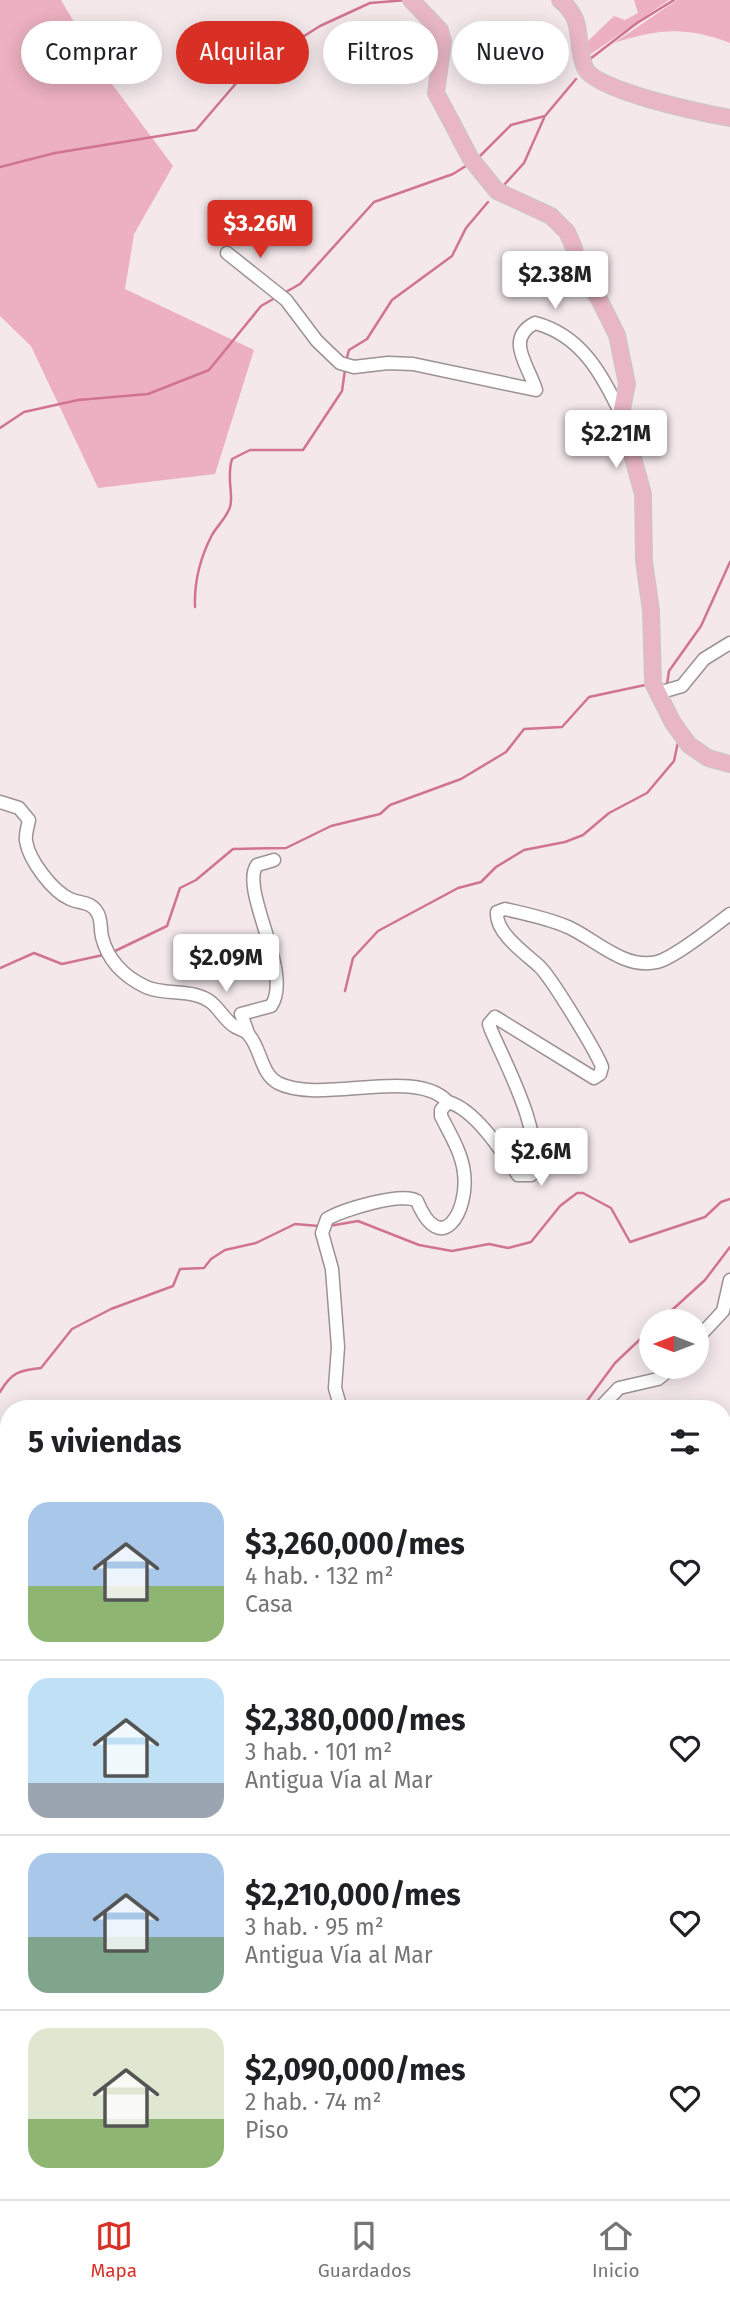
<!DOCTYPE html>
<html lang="es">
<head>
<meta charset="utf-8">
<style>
	body { margin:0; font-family:"Fira Sans",sans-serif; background:#f2f2f2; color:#202124; height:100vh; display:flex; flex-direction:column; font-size:26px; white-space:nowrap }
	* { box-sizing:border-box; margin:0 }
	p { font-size:23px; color:#757577 }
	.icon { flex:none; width:38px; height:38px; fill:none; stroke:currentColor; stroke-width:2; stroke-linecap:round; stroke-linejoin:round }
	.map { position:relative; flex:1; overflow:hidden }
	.sheet { position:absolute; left:0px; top:1400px; width:732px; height:800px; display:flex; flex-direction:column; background:#fff; border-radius:28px 28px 0 0; box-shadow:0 4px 18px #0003 }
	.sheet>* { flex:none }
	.hud { position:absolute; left:21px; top:21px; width:690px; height:63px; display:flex; gap:14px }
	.needle { width:46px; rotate:270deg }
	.fabs { position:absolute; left:639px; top:1309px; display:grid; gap:14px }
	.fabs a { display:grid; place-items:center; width:70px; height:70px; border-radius:50%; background:#fff; box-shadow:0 4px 18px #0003; font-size:35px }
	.price { position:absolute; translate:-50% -60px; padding:0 16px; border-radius:7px; background:#fff; color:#222; font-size:23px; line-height:46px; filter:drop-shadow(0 2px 4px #0008) }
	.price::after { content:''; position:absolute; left:50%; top:42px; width:21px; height:16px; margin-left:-10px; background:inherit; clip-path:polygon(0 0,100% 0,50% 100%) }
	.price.on { background:#d93025; color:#fff }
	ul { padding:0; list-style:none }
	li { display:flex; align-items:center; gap:21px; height:175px; padding:0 28px }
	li+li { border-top:2px solid #e0e0e0 }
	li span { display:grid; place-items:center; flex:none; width:196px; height:140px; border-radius:21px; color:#555 }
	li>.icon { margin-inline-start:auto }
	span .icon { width:84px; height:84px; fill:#fffc; stroke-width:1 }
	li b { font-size:30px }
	h2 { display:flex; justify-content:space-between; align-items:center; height:84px; padding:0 28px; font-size:30px }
	.tag { padding:0 24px; border-radius:32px; background:#fff; box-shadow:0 4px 18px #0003; font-size:24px; line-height:63px }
	.tag.on { background:#d93025; color:#fff }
	.menu { display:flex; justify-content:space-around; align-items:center; height:98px; border-top:2px solid #e0e0e0; background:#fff; font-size:19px; color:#757577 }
	.menu a { display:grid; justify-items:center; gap:4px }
	.menu .on { color:#d93025 }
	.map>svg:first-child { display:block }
	.green { fill:#ecb0c0 }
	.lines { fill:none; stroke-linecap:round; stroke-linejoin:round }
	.stream { stroke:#d17491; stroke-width:2.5 }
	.minor-casing { stroke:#9c9193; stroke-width:15 }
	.major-casing { stroke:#c9c8c8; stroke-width:18 }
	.minor { stroke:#fff; stroke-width:12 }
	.major { stroke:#e8b6c5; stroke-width:16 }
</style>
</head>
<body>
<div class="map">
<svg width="730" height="2199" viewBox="0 0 730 2199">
	<rect width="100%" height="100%" fill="#f4e8eb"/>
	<g class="green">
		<path d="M 0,0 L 61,0 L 106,76 L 173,166 L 134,234 L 125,289 L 254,350 L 215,474 L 98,488 L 31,346 L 0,316 Z"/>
		<path d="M 634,0 L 669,0 L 588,56 L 587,42 L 614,16 L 625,20 L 638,13 Z"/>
		<path d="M 677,0 L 730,0 L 730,43 C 685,26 659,29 614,43 Z"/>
		<path d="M 730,1679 L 730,1978 L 723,1979 L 723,1680 Z"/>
		<path d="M 9,1791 L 9,2191 L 235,2191 L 231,2199 L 0,2199 L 0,1792 Z"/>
		<path d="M 730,2181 L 730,2199 L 696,2199 L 712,2191 L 723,2191 L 723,2185 Z"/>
	</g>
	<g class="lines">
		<g class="stream">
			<path d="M 590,59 L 637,23 L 674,0"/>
			<path d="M 477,159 L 511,125 L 545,116 L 576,79"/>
			<path d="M 0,167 L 55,153 L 196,130 L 244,74 L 320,26 L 370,3 L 407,0"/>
			<path d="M 503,186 L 524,163 L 544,118"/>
			<path d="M 284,293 L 300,284 L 374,202 L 453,174 L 469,164"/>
			<path d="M 346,361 L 349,350 L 367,339 L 392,300 L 452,256 L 466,228 L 488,202"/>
			<path d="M 0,428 L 24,412 L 78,400 L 148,394 L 209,370 L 261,306 L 275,298"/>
			<path d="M 195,607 C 194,581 200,558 212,535 C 217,526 227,517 230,507 C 234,495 226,479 232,459 L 250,450 L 303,450 L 342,391 L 345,370"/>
			<path d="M 667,684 L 669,671 L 701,626 L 730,562"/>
			<path d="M 113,952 L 167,926 L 180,888 L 196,880 L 233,849 L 286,848 L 331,826 L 380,814 L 390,805 L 461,779 L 506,752 L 524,729 L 562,727 L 589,697 L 645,685"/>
			<path d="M 0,968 L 34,953 L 62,964 L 103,955"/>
			<path d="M 345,991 L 353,958 L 378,931 L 458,888 L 481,882 L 496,867 L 524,850 L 565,842 L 583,835 L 609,813 L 647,793 L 674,761 L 678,742"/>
			<path d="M 329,1226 L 358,1221 L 419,1245 L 452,1251 L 489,1244 L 508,1248 L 531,1242 L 560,1206 L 577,1193 L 583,1193 L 611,1208 L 630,1242 L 705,1217 L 721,1202 L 730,1199"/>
			<path d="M 660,1321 L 705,1280 L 730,1247"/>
			<path d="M 0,1392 C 11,1373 19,1370 41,1368 L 72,1329 L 111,1309 L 173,1286 L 180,1269 L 204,1268 L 211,1259 L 225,1250 L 256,1243 L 295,1224 L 319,1226"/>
			<path d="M 581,1409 L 615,1363 L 651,1329"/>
			<path d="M 0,1806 L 9,1808"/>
			<path d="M 723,1810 L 730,1809"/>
			<path d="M 0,1933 L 9,1936"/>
			<path d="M 723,1951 L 730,1947"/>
		</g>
		<defs>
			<g id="minor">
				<path d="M 227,253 L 286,300 L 317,341 L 340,363 L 354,367 L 388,363 L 413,364 L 536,390 C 529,366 504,339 535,323 C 581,335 602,374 621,414"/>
				<path d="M 658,693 L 682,686 L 704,659 L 730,643"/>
				<path d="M 0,802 L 19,808 L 29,820 C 28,826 25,834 26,841 C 29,860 52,891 70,899 C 81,904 90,901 97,912 C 102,919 100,929 102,937 C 108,961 125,977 146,987 C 166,996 195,988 212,1003 C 220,1010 225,1020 234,1026 C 238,1029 245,1030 248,1034 C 261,1047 260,1073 278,1083 C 321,1105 415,1066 448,1102"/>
				<path d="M 248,1033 L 241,1014 L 271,1006 C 294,974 239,889 257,865 L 274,860"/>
				<path d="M 696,1340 L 723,1311 L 730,1280"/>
				<path d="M 341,1409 L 335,1388 L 338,1347 L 332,1269 L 322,1233 L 327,1219 C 342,1210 403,1191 417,1201 C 441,1259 469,1211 464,1173 C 462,1153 450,1134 441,1116 L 441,1110 L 448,1102 C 475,1109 503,1153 518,1175 L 531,1175 C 546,1138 506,1065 491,1030 L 489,1024 L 495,1017 L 594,1078 L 600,1074 L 602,1067 C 596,1051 551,977 539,966 C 526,954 495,933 497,912 L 505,909 C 526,914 547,918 568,927 C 595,939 624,970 657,962 C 674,958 714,926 730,914"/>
				<path d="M 599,1409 L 619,1388 L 658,1379 L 673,1367"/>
				<path d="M 0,1653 L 9,1653"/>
			</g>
			<g id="major">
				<path d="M 411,0 L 440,30 L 443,41 L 436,93 L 471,159 L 497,191 L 551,216 L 567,232 L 574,248 L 577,269 L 598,297 L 617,335 L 627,384 L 621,414 L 643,494 L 644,561 L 651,611 L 653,683 L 673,723 L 689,745 L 708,758 L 730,764"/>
				<path d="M 560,0 C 586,21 574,41 585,68 C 595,91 703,113 730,118"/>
			</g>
		</defs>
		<use href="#minor" class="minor-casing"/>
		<use href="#major" class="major-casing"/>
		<use href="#minor" class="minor"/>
		<use href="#major" class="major"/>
	</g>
</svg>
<div class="fabs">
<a><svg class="needle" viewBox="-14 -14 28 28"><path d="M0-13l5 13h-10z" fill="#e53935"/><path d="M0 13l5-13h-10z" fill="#757577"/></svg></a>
</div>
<b class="price on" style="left:260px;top:260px">$3.26M</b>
<b class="price" style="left:555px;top:311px">$2.38M</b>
<b class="price" style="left:616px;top:470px">$2.21M</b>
<b class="price" style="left:226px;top:994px">$2.09M</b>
<b class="price" style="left:541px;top:1188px">$2.6M</b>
<div class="hud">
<a class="tag">Comprar</a>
<a class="tag on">Alquilar</a>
<a class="tag">Filtros</a>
<a class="tag">Nuevo</a>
</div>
<section class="sheet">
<h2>5 viviendas<svg class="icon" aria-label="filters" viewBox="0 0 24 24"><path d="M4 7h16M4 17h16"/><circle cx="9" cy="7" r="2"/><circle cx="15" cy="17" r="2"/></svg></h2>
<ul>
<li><span style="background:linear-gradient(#a9c7e8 60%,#8fb573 0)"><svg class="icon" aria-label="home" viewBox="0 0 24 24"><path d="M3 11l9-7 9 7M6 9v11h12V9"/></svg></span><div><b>$3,260,000/mes</b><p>4 hab. · 132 m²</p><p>Casa</p></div><svg class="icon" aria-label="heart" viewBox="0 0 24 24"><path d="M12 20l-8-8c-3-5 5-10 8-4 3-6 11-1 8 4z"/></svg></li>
<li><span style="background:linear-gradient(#bfe0f5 75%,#9aa5b1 0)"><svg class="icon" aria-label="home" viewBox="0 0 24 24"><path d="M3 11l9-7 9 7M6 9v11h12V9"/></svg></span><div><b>$2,380,000/mes</b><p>3 hab. · 101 m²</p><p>Antigua Vía al Mar</p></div><svg class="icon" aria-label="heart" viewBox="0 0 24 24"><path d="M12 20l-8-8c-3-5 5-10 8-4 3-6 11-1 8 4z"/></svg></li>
<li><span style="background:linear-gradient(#a9c7e8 60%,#7fa58c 0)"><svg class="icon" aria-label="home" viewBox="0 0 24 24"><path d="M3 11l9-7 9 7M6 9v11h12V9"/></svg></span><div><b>$2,210,000/mes</b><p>3 hab. · 95 m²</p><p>Antigua Vía al Mar</p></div><svg class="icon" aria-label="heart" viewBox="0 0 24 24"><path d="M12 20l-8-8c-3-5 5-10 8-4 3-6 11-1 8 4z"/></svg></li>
<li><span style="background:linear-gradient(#dfe7d0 65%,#8fb573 0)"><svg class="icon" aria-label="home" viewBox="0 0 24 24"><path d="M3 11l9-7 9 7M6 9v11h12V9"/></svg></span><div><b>$2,090,000/mes</b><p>2 hab. · 74 m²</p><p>Piso</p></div><svg class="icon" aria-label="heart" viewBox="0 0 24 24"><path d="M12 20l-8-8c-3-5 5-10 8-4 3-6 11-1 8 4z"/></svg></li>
</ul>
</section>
</div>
<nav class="menu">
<a class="on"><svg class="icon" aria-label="map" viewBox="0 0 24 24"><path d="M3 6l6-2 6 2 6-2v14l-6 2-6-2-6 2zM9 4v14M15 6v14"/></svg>Mapa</a>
<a><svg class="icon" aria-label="saved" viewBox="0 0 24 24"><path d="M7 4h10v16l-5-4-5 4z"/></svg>Guardados</a>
<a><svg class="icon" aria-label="home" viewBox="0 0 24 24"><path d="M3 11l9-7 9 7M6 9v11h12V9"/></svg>Inicio</a>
</nav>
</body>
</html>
